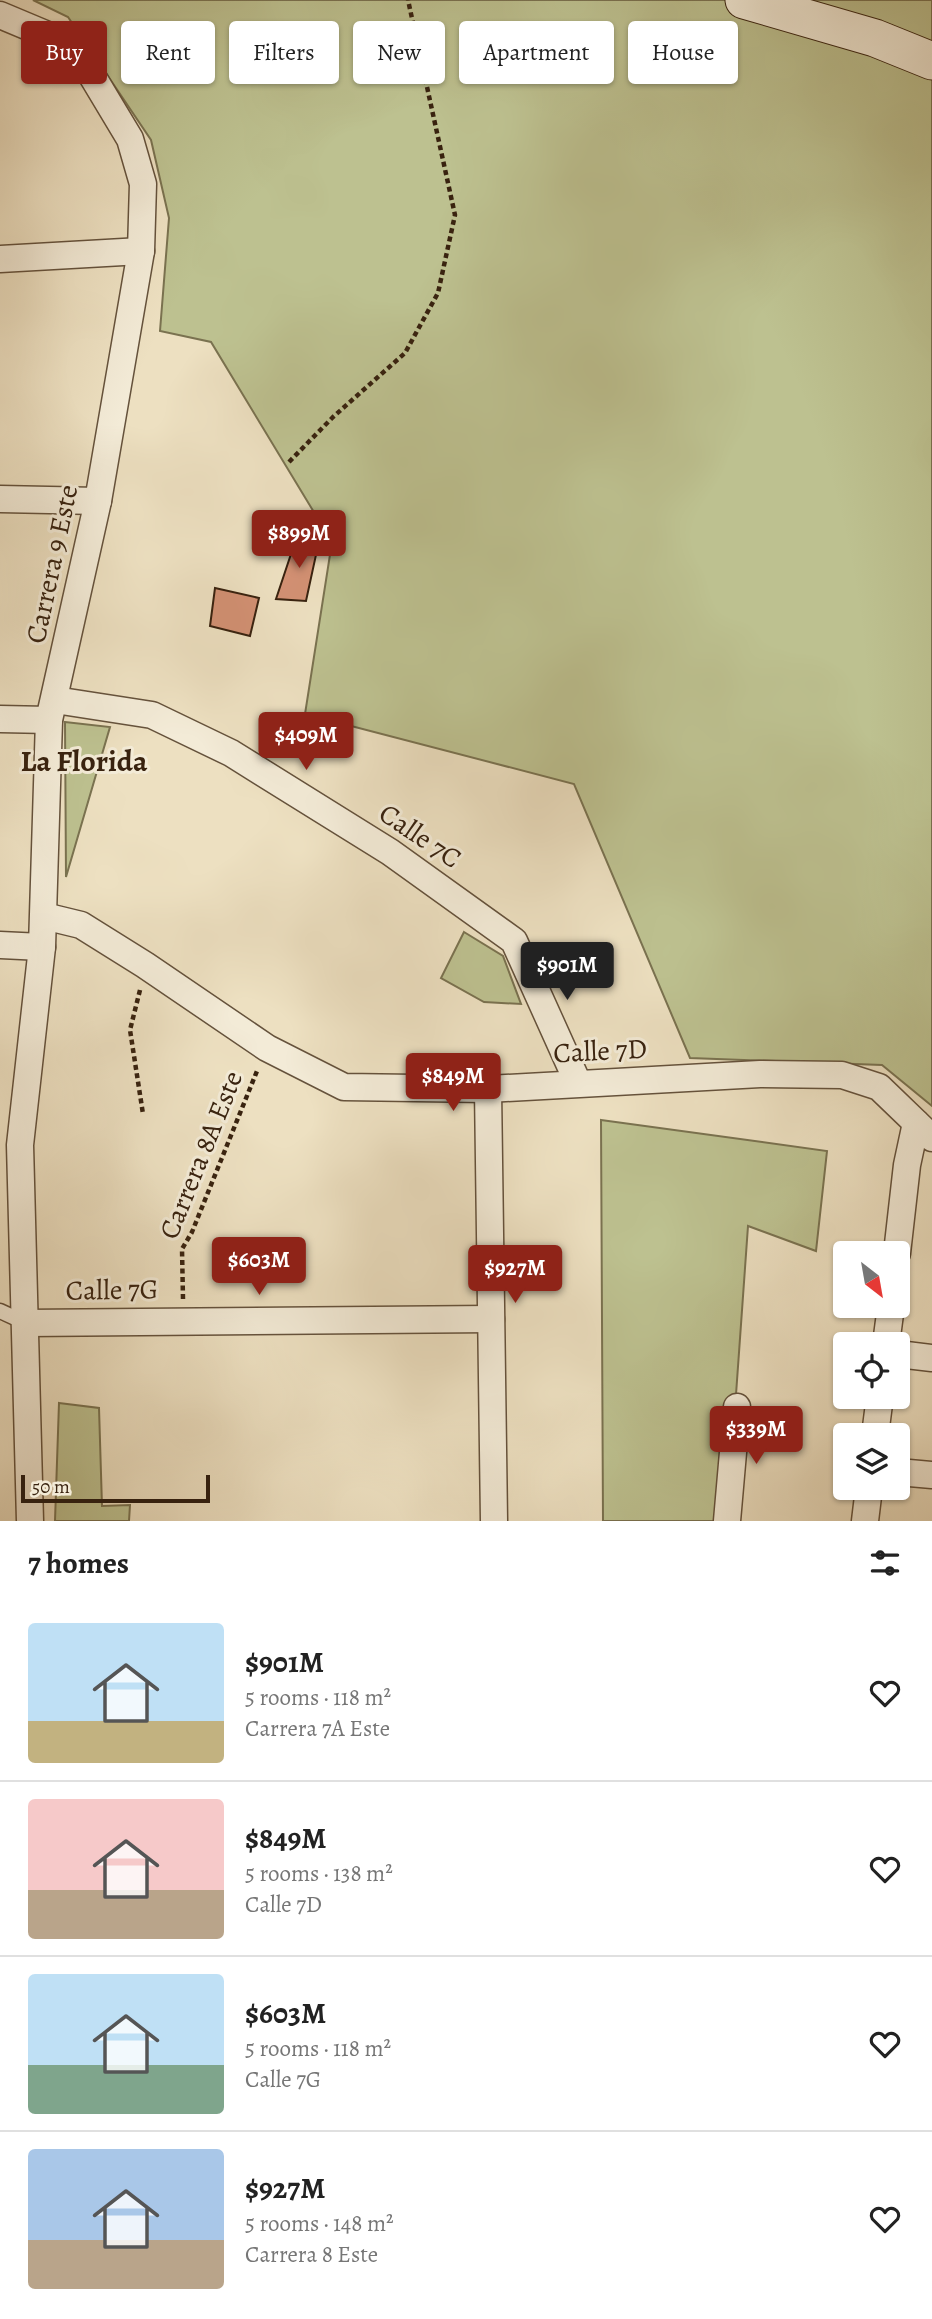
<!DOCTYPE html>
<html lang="en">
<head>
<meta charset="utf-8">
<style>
	body { margin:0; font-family:Alegreya,serif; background:#f2f2f2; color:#222; height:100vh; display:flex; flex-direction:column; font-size:26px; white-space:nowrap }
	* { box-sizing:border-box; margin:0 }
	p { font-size:23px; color:#767676 }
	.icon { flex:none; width:38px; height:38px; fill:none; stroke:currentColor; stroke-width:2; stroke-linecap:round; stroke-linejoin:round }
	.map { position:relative; height:1521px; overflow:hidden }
	.side { display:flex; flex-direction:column; background:#fff; flex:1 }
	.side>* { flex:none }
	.banner { position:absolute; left:21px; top:21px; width:891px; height:63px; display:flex; gap:14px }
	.needle { width:46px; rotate:149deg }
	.fabs { position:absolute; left:833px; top:1241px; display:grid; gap:14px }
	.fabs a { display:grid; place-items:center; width:77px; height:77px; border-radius:7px; background:#fff; box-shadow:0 2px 5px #0004; font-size:35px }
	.scale { position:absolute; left:21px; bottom:18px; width:189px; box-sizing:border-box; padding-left:7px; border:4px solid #38220f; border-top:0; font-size:19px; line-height:24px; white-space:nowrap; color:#38220f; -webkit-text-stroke:5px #f3ebd7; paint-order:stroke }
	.price { position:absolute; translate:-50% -60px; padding:0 16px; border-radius:7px; background:#8f2418; color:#fff; font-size:23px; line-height:46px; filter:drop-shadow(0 2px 4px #0008) }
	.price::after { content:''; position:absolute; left:50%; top:42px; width:21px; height:16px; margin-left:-10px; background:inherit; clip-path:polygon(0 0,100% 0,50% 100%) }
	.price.current { background:#222; color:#fff }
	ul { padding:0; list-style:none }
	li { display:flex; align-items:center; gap:21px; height:175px; padding:0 28px }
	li+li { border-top:2px solid #e0e0e0 }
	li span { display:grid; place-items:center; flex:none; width:196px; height:140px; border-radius:7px; color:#555 }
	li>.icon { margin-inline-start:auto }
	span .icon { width:84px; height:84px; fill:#fffc; stroke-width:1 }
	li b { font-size:30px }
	h2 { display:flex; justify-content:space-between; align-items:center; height:84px; padding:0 28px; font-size:30px }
	.pill { padding:0 24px; border-radius:7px; background:#fff; box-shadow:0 2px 5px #0004; font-size:24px; line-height:63px }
	.pill.current { background:#8f2418; color:#fff }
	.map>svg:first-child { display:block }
	.green { fill:#bdc190; stroke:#7a7250; stroke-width:2 }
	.building { fill:#d39174; stroke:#38220f; stroke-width:2 }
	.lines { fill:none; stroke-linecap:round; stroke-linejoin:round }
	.lane-casing { stroke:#65523c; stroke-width:17 }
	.street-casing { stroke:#65523c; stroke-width:29 }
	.secondary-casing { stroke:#38220f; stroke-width:39 }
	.path { stroke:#38220f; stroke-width:4.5; stroke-dasharray:5 3.5; stroke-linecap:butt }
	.lane { stroke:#f3ebd7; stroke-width:14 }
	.street { stroke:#f3ebd7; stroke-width:26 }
	.secondary { stroke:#f3ebd7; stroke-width:37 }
	.labels { text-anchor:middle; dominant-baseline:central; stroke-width:6; stroke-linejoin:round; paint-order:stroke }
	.street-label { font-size:28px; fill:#38220f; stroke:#f3ebd7 }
	.neighbourhood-label { font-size:30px; font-weight:bold; fill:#38220f; stroke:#f3ebd7 }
</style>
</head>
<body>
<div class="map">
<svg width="932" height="1521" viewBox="0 0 932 1521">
	<rect width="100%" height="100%" fill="#ede0c1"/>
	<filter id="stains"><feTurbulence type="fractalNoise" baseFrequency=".00286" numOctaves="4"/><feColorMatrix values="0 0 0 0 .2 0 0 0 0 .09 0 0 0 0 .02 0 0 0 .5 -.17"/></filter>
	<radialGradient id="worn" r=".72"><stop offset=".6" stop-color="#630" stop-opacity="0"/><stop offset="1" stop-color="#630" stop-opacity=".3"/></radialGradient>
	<g class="green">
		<path d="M 33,0 L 932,0 L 932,1106 L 882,1065 L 690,1058 L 574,784 L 305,714 L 332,542 L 211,342 L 160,331 L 169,218 L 151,140 L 68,17 Z"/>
		<path d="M 65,722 L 110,727 L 66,877 Z"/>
		<path d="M 464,932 L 503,956 L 521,1004 L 484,1002 L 441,978 Z"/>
		<path d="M 601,1120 L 827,1151 L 816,1251 L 748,1226 L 727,1521 L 603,1521 Z"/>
		<path d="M 59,1403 L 99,1408 L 102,1506 L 130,1505 L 129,1521 L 55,1521 Z"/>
	</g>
	<g class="building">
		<path d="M 298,533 L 319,541 L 306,601 L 276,599 Z"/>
		<path d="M 215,588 L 259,598 L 250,636 L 210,626 Z"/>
	</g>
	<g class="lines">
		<defs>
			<path id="lane" d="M 0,1311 L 26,1323"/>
			<g id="street">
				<path d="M 0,15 L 62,41 L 88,69 L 130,139 L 143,184 L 141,251 L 98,501 L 49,720 L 42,947 L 20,1145 L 30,1521"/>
				<path d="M 0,259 L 141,251"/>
				<path d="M 0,499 L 98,501"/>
				<path d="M 55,700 L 152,715 L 231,753 L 390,852 L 514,941 L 578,1083"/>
				<path d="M 0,719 L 49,720"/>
				<path d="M 44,916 L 81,925 L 145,965 L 267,1048 L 344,1087 L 488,1089 L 760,1074 L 842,1075 L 879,1087 L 932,1138"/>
				<path d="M 0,945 L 42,947"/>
				<path d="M 488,1089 L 494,1521"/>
				<path d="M 897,1253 L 907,1165 L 916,1123"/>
				<path d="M 26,1323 L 491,1319"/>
				<path d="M 886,1344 L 891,1306"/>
				<path d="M 898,1354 L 932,1358"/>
				<path d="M 875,1435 L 880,1396"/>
				<path d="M 898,1472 L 932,1475"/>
				<path d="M 727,1521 L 737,1407"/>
				<path d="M 865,1521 L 869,1488"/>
			</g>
			<path id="secondary" d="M 744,0 L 875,38 L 932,61"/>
		</defs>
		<use href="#lane" class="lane-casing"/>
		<use href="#street" class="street-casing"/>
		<use href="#secondary" class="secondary-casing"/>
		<g class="path">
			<path d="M 289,462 L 333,417 L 405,353 L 438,293 L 455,215 L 408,0"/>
			<path d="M 140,990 L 130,1030 L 143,1114"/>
			<path d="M 183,1299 L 182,1249 L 192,1232 L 257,1071"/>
		</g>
		<use href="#lane" class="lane"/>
		<use href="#street" class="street"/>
		<use href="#secondary" class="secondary"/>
	</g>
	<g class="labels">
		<g class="street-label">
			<text transform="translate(52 564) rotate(-78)">Carrera 9 Este</text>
			<text transform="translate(420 836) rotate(34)">Calle 7C</text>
			<text transform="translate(600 1051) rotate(-3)">Calle 7D</text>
			<text transform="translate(201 1155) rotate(-68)">Carrera 8A Este</text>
			<text transform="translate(112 1290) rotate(-1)">Calle 7G</text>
		</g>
		<g class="neighbourhood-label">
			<text x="84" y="761">La Florida</text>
		</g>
	</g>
	<rect width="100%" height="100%" filter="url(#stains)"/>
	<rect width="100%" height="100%" fill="url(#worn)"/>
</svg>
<div class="fabs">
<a><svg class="needle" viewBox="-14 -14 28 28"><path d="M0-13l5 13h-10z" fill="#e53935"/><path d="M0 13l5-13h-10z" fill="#767676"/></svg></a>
<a><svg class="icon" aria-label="locate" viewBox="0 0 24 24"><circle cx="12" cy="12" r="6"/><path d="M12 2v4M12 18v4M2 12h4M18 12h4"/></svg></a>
<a><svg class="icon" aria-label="layers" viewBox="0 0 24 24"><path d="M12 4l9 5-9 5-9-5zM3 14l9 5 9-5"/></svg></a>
</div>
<div class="scale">50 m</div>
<b class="price" style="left:299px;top:570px">$899M</b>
<b class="price" style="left:306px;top:772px">$409M</b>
<b class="price current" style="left:567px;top:1002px">$901M</b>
<b class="price" style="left:453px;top:1113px">$849M</b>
<b class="price" style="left:259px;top:1297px">$603M</b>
<b class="price" style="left:515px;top:1305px">$927M</b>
<b class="price" style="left:756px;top:1466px">$339M</b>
<div class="banner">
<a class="pill current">Buy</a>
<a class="pill">Rent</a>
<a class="pill">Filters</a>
<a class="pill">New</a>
<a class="pill">Apartment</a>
<a class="pill">House</a>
</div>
</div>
<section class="side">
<h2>7 homes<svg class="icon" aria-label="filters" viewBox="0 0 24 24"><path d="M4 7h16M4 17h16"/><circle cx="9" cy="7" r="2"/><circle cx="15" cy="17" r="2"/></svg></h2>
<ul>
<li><span style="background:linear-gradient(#bfe0f5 70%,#c2b280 0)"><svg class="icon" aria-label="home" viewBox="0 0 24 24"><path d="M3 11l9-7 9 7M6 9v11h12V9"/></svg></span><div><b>$901M</b><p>5 rooms · 118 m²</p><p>Carrera 7A Este</p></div><svg class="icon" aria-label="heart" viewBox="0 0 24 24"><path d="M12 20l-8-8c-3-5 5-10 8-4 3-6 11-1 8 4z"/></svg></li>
<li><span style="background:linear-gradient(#f6c9c9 65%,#b9a48a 0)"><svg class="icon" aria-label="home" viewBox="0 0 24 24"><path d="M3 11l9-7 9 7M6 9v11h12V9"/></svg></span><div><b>$849M</b><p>5 rooms · 138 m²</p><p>Calle 7D</p></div><svg class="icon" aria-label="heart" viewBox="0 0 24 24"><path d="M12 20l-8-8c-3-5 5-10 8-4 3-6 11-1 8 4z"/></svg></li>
<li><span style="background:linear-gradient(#bfe0f5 65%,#7fa58c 0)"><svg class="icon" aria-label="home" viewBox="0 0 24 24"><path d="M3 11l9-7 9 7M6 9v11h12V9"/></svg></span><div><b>$603M</b><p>5 rooms · 118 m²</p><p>Calle 7G</p></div><svg class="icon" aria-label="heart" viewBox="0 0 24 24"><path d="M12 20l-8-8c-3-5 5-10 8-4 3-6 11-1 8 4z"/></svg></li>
<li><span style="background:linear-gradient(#a9c7e8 65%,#b9a48a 0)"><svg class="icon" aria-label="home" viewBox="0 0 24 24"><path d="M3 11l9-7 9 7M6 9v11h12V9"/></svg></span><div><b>$927M</b><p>5 rooms · 148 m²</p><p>Carrera 8 Este</p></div><svg class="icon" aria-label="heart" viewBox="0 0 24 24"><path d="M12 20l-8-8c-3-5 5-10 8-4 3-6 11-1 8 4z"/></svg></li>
</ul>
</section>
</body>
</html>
